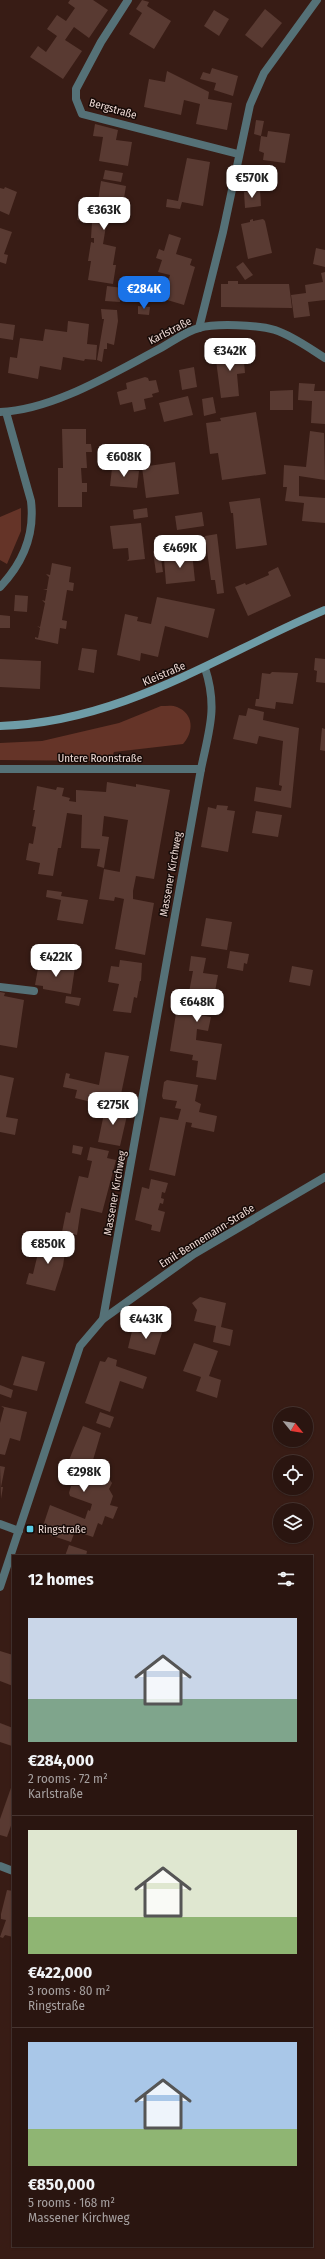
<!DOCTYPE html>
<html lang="en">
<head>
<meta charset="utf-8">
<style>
	body { margin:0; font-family:"Fira Sans Condensed",sans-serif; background:#321e19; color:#f1f3f6; height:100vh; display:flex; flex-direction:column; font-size:15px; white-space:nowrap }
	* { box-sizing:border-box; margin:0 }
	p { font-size:13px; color:#a59f9f }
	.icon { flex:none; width:22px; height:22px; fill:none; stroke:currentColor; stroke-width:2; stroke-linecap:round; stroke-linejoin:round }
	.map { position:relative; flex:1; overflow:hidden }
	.details { position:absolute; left:12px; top:1555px; width:301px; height:692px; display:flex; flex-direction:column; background:#2a1510; border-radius:0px; box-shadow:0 1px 3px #0004,0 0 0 1px #463430 }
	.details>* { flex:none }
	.needle { width:26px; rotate:120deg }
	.controls { position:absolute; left:273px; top:1407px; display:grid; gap:8px }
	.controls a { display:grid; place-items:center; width:40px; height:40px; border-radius:50%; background:#2a1510; box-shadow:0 1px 3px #0004,0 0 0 1px #463430; font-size:20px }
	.price { position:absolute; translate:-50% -34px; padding:0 9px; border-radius:8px; background:#fff; color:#222; font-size:13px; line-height:26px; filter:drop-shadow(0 1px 2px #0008) }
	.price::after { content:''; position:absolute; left:50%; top:24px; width:12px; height:9px; margin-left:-6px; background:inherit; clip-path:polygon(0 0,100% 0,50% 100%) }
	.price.on { background:#1a73e8; color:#fff }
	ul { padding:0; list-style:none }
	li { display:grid; align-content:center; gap:8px; height:212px; padding:0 16px }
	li+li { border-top:1px solid #463430 }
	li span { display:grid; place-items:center; height:124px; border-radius:0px; color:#555 }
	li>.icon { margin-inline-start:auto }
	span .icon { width:72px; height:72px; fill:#fffc; stroke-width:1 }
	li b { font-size:17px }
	h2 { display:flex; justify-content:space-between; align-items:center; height:48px; padding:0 16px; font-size:17px }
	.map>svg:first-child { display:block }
	.green { fill:#653428 }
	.building { fill:#593a32 }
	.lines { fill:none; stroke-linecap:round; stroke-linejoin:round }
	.street { stroke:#557177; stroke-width:8 }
	.secondary { stroke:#6e9ca7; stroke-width:8 }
	.poi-dot { fill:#57c9e2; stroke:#160a07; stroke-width:1.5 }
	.labels { text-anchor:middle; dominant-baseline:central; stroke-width:3; stroke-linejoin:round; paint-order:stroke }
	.street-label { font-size:11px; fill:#eedad5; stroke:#160a07 }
	.poi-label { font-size:11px; fill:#eedad5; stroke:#160a07; text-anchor:start }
</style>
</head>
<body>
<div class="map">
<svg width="325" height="2259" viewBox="0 0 325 2259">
	<rect width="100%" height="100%" fill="#381c15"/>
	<g class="green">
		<path d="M 21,508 L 21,531 L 7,564 L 0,560 L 0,517 Z"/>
		<path d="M 161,706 C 166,706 173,705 177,707 C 194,714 194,732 183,744 L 114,752 L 110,761 L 0,760 L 0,743 L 42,741 L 119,723 Z"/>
	</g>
	<g class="building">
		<path d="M 70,0 L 93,0 L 108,10 L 89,38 L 74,27 L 65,40 L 82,51 L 63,79 L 30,57 L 38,46 L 46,52 L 48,49 L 57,36 L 47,29 L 57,15 L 66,21 L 75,8 L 68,3 Z"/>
		<path d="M 142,0 L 149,2 L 147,6 L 171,21 L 154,49 L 129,34 L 142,13 L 136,9 Z"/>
		<path d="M 265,9 L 282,23 L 262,48 L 245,35 Z"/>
		<path d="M 214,10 L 229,19 L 219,36 L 204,26 Z"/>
		<path d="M 212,68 L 238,76 L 233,96 L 214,90 L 216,83 L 200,79 L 203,72 L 210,74 Z"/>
		<path d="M 167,71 L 209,92 L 208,99 L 232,103 L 227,130 L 196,124 L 200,104 L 184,100 L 181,115 L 144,107 L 149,79 L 165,82 Z"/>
		<path d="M 256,120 L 264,121 L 261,136 L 254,134 Z"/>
		<path d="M 95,124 L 118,130 L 116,140 L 132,142 L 128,166 L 99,161 L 103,137 L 93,136 Z"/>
		<path d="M 268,131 L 290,134 L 285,163 L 263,160 L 264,153 L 259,151 L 261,136 L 267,137 Z"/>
		<path d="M 187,158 L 210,162 L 203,206 L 182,202 L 180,209 L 166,207 L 167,199 L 178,201 Z"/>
		<path d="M 105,170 L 123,173 L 121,182 L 103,179 Z"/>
		<path d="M 101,181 L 126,186 L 120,222 L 107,220 L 103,244 L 116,247 L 113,265 L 116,265 L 113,284 L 88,280 L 91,261 L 88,261 L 91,242 L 94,243 L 94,238 L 91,238 L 92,222 L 77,220 L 80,206 L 89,207 L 88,213 L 96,214 Z"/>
		<path d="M 5,187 L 17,192 L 9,215 L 0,211 L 0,188 L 4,189 Z"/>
		<path d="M 260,190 L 261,206 L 245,208 L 244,192 Z"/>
		<path d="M 253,219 L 253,221 L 263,219 L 265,221 L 272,253 L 248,259 L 241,224 L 250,222 L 250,220 Z"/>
		<path d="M 0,228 L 12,232 L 4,254 L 8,255 L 6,264 L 0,262 Z"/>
		<path d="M 169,234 L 181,238 L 176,254 L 192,259 L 190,265 L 195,267 L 184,305 L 154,296 L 157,285 L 166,288 L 170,275 L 158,272 L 162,260 L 156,258 L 159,249 L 164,251 Z"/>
		<path d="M 316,248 L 325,250 L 325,267 L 313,264 Z"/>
		<path d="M 243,262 L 253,275 L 245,280 L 236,267 Z"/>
		<path d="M 325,272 L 325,300 L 308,302 L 310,316 L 294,318 L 291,295 L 306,293 L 305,285 L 323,282 L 321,273 Z"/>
		<path d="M 228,281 L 238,281 L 238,284 L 289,284 L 292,308 L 221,307 L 221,284 L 228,284 Z"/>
		<path d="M 107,286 L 123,288 L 120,302 L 105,301 Z"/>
		<path d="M 138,306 L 150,307 L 149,315 L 138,314 Z"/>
		<path d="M 101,309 L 117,310 L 118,321 L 114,345 L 107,343 L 107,349 L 104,349 L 102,362 L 97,360 L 104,319 L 102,319 Z"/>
		<path d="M 68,321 L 89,324 L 87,344 L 97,345 L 96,360 L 85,359 L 84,361 L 63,357 L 61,370 L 40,366 L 38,379 L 8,373 L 10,357 L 17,358 L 20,338 L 43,341 L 45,329 L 67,332 Z"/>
		<path d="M 0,323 L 15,325 L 13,340 L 0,338 Z"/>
		<path d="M 243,350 L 245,373 L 237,374 L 239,396 L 221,398 L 215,353 Z"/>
		<path d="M 194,367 L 197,387 L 182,390 L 179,370 Z"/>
		<path d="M 145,377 L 148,378 L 149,381 L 156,380 L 159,392 L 152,394 L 153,397 L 144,399 L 146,409 L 134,412 L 132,402 L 120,405 L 117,392 L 127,389 L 126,383 Z"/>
		<path d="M 299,383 L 315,384 L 314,391 L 325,391 L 325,424 L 311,423 L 312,401 L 298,400 Z"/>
		<path d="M 293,390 L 293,410 L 270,410 L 270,391 Z"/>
		<path d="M 188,396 L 193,415 L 164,422 L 159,403 Z"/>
		<path d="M 213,397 L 216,413 L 204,416 L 202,399 Z"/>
		<path d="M 256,412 L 266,474 L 222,480 L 218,453 L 210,454 L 206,423 L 221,421 L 220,418 Z"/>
		<path d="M 62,429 L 86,429 L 86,444 L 91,444 L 92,452 L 86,452 L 87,468 L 81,468 L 82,483 L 87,483 L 87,492 L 82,492 L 82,507 L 58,507 L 58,468 L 63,468 Z"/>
		<path d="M 310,431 L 324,433 L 325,480 L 299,476 L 299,496 L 325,498 L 325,523 L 302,521 L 304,503 L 285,501 L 287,487 L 283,487 L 284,465 L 306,467 Z"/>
		<path d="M 175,462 L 179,494 L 146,498 L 142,467 Z"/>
		<path d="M 112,468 L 139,471 L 137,488 L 110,486 Z"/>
		<path d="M 260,498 L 267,545 L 236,549 L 233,513 L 231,513 L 229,502 Z"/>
		<path d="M 147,508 L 148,517 L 134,519 L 133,510 Z"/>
		<path d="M 202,512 L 204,526 L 177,530 L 175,516 Z"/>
		<path d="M 141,523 L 145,559 L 127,561 L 129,559 L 128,548 L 113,549 L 110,526 Z"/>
		<path d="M 217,534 L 224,593 L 217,594 L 215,580 L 211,580 L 205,536 Z"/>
		<path d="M 153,551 L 160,551 L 163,572 L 156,573 Z"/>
		<path d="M 192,552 L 195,581 L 166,584 L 164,559 L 183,557 L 183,553 Z"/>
		<path d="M 52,563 L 71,567 L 69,582 L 74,583 L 73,591 L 67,590 L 62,620 L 67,621 L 66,629 L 60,628 L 58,644 L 35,639 L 35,637 L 38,638 L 40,628 L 37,626 L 40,627 L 45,603 L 42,600 L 45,601 L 47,590 L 43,589 L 47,589 L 49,577 L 46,574 L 50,575 Z"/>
		<path d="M 278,567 L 291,596 L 248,616 L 235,587 L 245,583 L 246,585 L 269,575 L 268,572 Z"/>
		<path d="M 15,595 L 28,596 L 27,612 L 14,611 Z"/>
		<path d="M 157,597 L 215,609 L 208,638 L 165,626 L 158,657 L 141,653 L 140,661 L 117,655 L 125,614 L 138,617 L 137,621 L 151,624 Z"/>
		<path d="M 0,615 L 10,616 L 10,628 L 0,628 Z"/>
		<path d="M 82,648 L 97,650 L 94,673 L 78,670 Z"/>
		<path d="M 315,658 L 325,659 L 325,683 L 316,682 L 317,671 L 314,670 Z"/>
		<path d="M 0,659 L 41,661 L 40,689 L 0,687 Z"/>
		<path d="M 272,672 L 298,673 L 293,704 L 276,702 L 275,709 L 255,706 L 256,699 L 259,699 L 262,673 L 270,674 Z"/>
		<path d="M 248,708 L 264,712 L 263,720 L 299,728 L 291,808 L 254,801 L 256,787 L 281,791 L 282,786 L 279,785 L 283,741 L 259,736 L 257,744 L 233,739 L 239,715 L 246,716 Z"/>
		<path d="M 322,728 L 325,729 L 325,751 L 320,750 Z"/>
		<path d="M 107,782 L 136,787 L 136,784 L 170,790 L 154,879 L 136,876 L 133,891 L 133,899 L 154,903 L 145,955 L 115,949 L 124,899 L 115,897 L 114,901 L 99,899 L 104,869 L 120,872 L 117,889 L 128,820 L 104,816 L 102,836 L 109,837 L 104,868 L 97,866 L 100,849 L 81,848 L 82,815 L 67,813 L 61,848 L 58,848 L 53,876 L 38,874 L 40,863 L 26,860 L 29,843 L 33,844 L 36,827 L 32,826 L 35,810 L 33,810 L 37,786 L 56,790 L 57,787 L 64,788 L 62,796 L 70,798 L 69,801 L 76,802 L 76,790 L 106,792 Z"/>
		<path d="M 217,805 L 228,806 L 227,810 L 235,811 L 228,852 L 201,847 L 208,807 L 216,809 Z"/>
		<path d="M 256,811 L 282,815 L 278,837 L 252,833 Z"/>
		<path d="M 47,890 L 62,892 L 61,896 L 88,900 L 83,924 L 57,920 L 61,900 L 46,897 Z"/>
		<path d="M 206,918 L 232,922 L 227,950 L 201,946 Z"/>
		<path d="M 230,951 L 249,954 L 247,964 L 244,963 L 243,971 L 227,968 Z"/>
		<path d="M 191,956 L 206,958 L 203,973 L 218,975 L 214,997 L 196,993 L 195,1004 L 201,1005 L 200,1015 L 211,1017 L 208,1031 L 197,1029 L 196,1040 L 222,1044 L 216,1080 L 196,1077 L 198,1061 L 192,1060 L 193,1055 L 170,1051 L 178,1001 L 187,1003 L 193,971 L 189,971 Z"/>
		<path d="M 120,960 L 142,963 L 141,981 L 140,981 L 137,998 L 134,997 L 131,1013 L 113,1011 L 119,984 L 108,982 L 111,966 L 119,967 Z"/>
		<path d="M 39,963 L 75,967 L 71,994 L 43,989 L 43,986 L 35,985 Z"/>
		<path d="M 292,966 L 313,970 L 310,986 L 289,982 Z"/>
		<path d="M 0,992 L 5,993 L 4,996 L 24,1000 L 17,1048 L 0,1045 Z"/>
		<path d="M 66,996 L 81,998 L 79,1006 L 65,1003 Z"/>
		<path d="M 105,1052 L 129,1056 L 120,1099 L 97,1094 L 95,1103 L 75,1098 L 77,1090 L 63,1087 L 66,1073 L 70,1074 L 69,1078 L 99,1085 Z"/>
		<path d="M 0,1075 L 14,1078 L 6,1117 L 18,1119 L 15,1135 L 0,1132 Z"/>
		<path d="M 167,1080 L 198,1085 L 195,1101 L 201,1104 L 199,1112 L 217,1116 L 214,1132 L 191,1127 L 192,1123 L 186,1122 L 175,1176 L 149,1170 L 160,1117 L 178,1120 L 181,1109 L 175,1108 L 177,1101 L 163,1099 L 162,1096 L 164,1082 Z"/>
		<path d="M 106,1104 L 110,1104 L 109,1107 L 128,1111 L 120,1146 L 98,1142 Z"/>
		<path d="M 73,1145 L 83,1147 L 81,1155 L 72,1153 Z"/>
		<path d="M 90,1147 L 109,1151 L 107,1158 L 116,1160 L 102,1213 L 81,1208 L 77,1235 L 62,1232 L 66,1212 L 70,1213 L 79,1176 L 88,1178 L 92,1161 L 87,1160 Z"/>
		<path d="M 151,1179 L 168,1183 L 165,1193 L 162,1192 L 161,1198 L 164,1199 L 163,1204 L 160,1203 L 158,1210 L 165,1212 L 160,1232 L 151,1230 L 152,1225 L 135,1220 L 142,1187 L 149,1189 Z"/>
		<path d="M 38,1237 L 66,1245 L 63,1266 L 55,1291 L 26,1284 L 29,1273 L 33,1274 L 39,1249 L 32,1247 L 32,1246 L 36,1246 Z"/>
		<path d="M 200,1297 L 226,1303 L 221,1327 L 233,1330 L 230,1346 L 213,1342 L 216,1326 L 194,1321 L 197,1310 L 192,1303 Z"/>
		<path d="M 145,1326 L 163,1330 L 155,1355 L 128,1348 L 132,1331 L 143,1333 Z"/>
		<path d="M 194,1343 L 218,1351 L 209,1376 L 221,1380 L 217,1398 L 196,1391 L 201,1377 L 183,1371 Z"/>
		<path d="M 22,1356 L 45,1362 L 37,1391 L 13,1385 Z"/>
		<path d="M 108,1357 L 117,1360 L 116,1366 L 147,1377 L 143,1389 L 120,1381 L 110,1412 L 85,1403 L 100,1361 L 105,1362 Z"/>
		<path d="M 0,1385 L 13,1390 L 11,1398 L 0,1394 Z"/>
		<path d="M 1,1406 L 27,1412 L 20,1441 L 10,1438 L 5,1455 L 0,1454 L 0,1423 L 4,1408 Z"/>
		<path d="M 100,1412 L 114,1417 L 110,1428 L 96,1423 Z"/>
		<path d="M 83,1426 L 101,1433 L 93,1460 L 103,1464 L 99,1476 L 110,1480 L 112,1483 L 109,1489 L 113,1496 L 110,1505 L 118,1507 L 113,1519 L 105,1516 L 102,1525 L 98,1523 L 93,1537 L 75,1531 L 71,1542 L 41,1532 L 50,1505 L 85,1519 L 88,1510 L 90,1511 L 92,1504 L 70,1496 L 69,1493 L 71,1486 L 84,1485 L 88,1472 L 67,1465 Z"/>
		<path d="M 0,1466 L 5,1467 L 1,1487 L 3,1487 L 1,1499 Z"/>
		<path d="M 69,1545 L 87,1551 L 86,1556 L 65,1556 Z"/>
		<path d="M 0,1651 L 13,1655 L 13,1686 L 0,1681 Z"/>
		<path d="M 0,1723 L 13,1728 L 12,1746 L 0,1742 Z"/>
		<path d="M 12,1785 L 13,1820 L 7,1837 L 0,1835 L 0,1819 Z"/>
		<path d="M 7,1890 L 13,1891 L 13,1937 L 5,1935 L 3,1938 L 0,1937 L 6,1920 L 1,1919 L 1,1914 Z"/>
	</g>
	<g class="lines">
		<g class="street">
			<path d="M 128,0 L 101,42 L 76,89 L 76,99 L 82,114 L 238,154"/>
			<path d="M 199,328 L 223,232 L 250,105 L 264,73 L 317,0"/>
			<path d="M 0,412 C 53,410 113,373 159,349 C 172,342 186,331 199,328 C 216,323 258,325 275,330 C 293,336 309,348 325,358"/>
			<path d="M 0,587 C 23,563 35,535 31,501 L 6,412"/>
			<path d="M 0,769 L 201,769"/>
			<path d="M 0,987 L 34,991"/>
			<path d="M 103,1319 L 194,1254 L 325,1177"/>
			<path d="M 0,1524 L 19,1531"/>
			<path d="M 0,1587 L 80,1346 L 103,1319 L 201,769 C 209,730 218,708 205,668"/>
			<path d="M 0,1866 L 13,1871"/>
		</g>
		<path class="secondary" d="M 0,726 C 123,722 216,656 325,610"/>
	</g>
	<rect class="poi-dot" x="26" y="1525" width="8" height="8" rx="2"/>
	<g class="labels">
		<g class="street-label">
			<text transform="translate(113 109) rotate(16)">Bergstraße</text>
			<text transform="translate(170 331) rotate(-27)">Karlstraße</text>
			<text transform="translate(164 674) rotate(-23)">Kleistraße</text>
			<text x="100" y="758">Untere Roonstraße</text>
			<text transform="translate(171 874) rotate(-80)">Massener Kirchweg</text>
			<text transform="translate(115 1193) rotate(-80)">Massener Kirchweg</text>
			<text transform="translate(207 1236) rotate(-32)">Emil-Bennemann-Straße</text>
		</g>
		<g class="poi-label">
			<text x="38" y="1529">Ringstraße</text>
		</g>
	</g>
</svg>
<div class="controls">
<a><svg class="needle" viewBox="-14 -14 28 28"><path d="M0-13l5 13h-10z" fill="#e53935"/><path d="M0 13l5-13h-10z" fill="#a59f9f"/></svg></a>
<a><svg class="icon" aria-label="locate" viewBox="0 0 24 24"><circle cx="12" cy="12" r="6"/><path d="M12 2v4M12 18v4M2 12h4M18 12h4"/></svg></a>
<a><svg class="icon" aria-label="layers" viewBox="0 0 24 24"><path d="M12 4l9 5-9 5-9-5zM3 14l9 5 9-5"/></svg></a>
</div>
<b class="price" style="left:252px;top:199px">€570K</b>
<b class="price" style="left:104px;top:231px">€363K</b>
<b class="price on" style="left:144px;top:310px">€284K</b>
<b class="price" style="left:230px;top:372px">€342K</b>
<b class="price" style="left:124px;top:478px">€608K</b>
<b class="price" style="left:180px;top:569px">€469K</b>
<b class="price" style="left:56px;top:978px">€422K</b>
<b class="price" style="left:197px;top:1023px">€648K</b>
<b class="price" style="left:113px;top:1126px">€275K</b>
<b class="price" style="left:48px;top:1265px">€850K</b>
<b class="price" style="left:146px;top:1340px">€443K</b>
<b class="price" style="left:84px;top:1493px">€298K</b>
<section class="details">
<h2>12 homes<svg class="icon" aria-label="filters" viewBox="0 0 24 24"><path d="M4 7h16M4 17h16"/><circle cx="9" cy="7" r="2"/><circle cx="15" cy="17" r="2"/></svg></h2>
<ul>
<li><span style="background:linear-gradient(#c9d6e8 65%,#7fa58c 0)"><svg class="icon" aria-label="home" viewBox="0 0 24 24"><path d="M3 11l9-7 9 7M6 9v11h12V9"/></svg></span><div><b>€284,000</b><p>2 rooms · 72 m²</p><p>Karlstraße</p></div></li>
<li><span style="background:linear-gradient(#dfe7d0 70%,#8fb573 0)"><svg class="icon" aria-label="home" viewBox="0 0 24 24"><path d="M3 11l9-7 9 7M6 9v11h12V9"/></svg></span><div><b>€422,000</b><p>3 rooms · 80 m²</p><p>Ringstraße</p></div></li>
<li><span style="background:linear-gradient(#a9c7e8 70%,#8fb573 0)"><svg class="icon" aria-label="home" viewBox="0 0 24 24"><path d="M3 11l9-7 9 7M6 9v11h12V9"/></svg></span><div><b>€850,000</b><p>5 rooms · 168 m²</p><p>Massener Kirchweg</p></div></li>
</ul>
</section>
</div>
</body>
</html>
